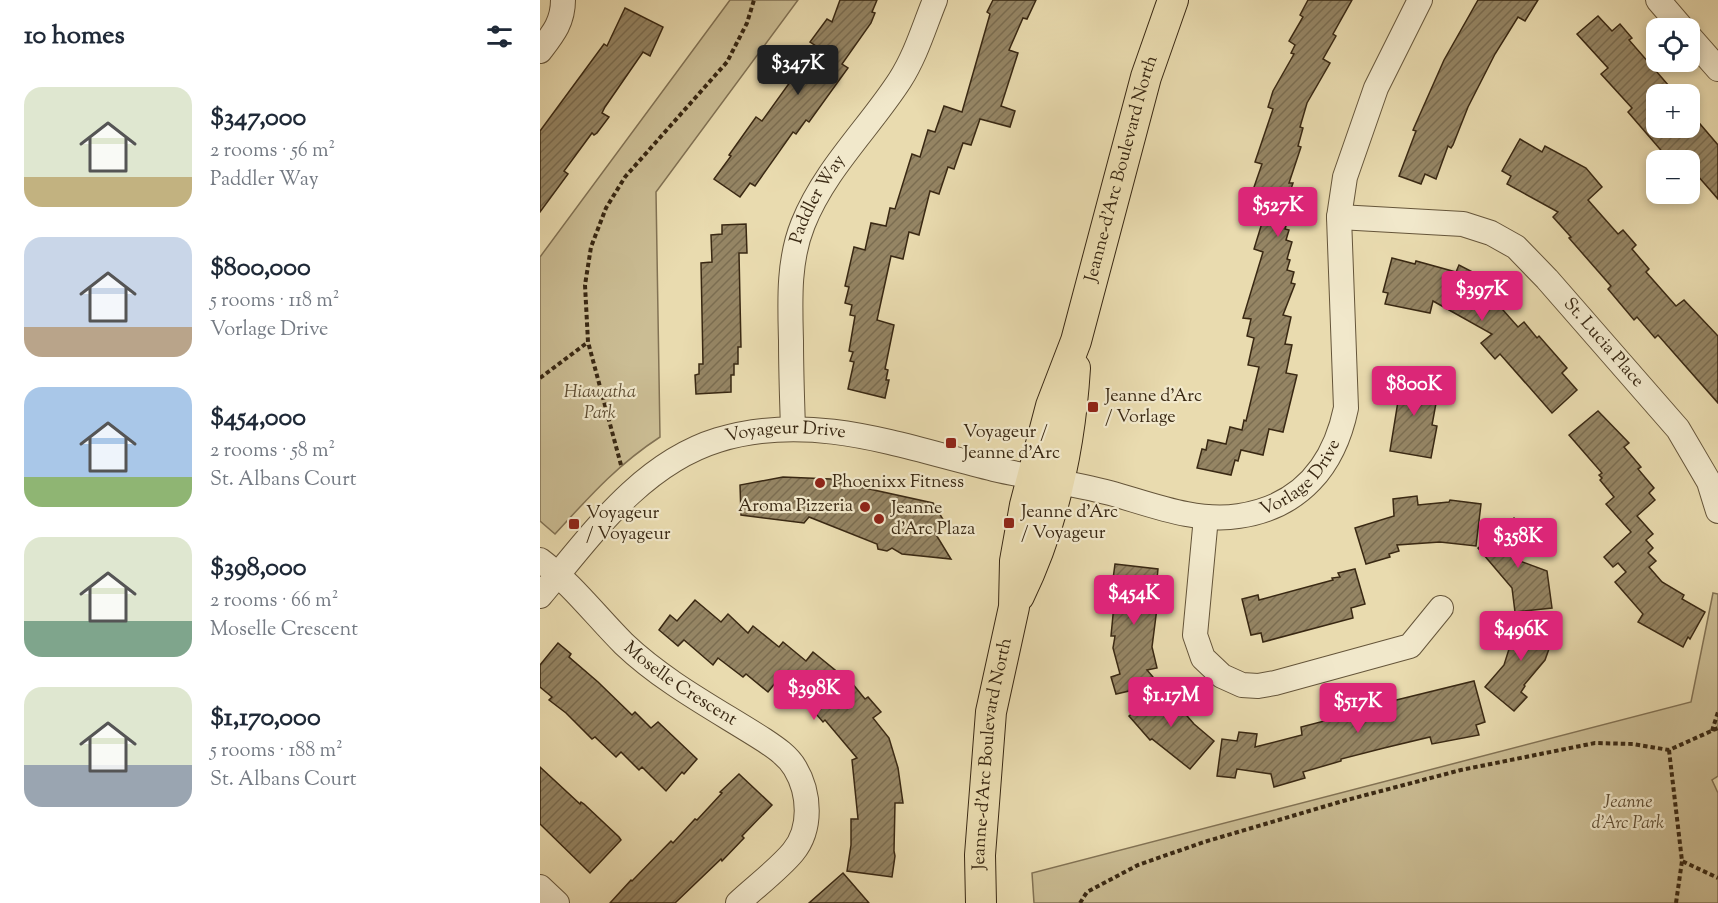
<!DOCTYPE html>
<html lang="en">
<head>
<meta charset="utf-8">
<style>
	body { margin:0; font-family:"Sorts Mill Goudy",serif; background:#f6f6f7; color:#1f2937; height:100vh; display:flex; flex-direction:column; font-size:22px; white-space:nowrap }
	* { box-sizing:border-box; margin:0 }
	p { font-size:20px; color:#747a83 }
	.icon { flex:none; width:33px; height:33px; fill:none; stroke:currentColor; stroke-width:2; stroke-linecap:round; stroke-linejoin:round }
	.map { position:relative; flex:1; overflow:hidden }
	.side { display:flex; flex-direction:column; background:#fff; width:540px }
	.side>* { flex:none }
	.tools { position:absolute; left:1106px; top:18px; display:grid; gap:12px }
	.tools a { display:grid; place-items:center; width:54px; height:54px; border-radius:12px; background:#fff; box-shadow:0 3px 9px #0003; font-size:30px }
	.price { position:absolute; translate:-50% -51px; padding:0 14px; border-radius:6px; background:#db2777; color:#fff; font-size:20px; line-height:39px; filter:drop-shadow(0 2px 3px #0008) }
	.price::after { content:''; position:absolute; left:50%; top:36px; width:18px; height:14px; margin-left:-9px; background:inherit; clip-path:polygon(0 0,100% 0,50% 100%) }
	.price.current { background:#222; color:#fff }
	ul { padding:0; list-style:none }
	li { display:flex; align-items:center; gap:18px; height:150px; padding:0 24px }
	li span { display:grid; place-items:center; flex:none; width:168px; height:120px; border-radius:18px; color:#555 }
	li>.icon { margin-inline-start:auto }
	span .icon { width:72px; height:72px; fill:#fffc; stroke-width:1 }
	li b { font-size:26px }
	h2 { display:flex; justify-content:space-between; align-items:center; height:72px; padding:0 24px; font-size:26px }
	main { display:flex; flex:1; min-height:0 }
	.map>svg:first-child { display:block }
	.green { fill:#cbbd94; stroke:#827254; stroke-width:1.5 }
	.building { fill:url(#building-hatch); stroke:#392813; stroke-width:1.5 }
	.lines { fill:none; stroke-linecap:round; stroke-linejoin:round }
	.minor-casing { stroke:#65553a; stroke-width:26 }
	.major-casing { stroke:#392813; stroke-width:32 }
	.path { stroke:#392813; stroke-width:4; stroke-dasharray:4.5 3; stroke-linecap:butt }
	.minor { stroke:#f1e8cb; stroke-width:24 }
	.major { stroke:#e9dbaf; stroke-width:30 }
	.poi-dot { fill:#8f2418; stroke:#f1e8cb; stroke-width:2 }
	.labels { text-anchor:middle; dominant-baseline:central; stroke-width:4.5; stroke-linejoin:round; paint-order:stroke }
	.street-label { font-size:18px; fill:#392813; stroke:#f1e8cb }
	.park-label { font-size:18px; font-style:italic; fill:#5e4d33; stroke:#f1e8cb }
	.poi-label { font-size:18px; fill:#392813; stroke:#f1e8cb; text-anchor:start }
</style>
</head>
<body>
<main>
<section class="side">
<h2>10 homes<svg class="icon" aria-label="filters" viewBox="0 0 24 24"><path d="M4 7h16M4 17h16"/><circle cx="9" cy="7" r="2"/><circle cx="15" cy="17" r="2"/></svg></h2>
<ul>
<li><span style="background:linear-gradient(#dfe7d0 75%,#c2b280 0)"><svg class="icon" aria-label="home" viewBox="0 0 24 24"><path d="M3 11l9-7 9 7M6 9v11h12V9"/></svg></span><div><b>$347,000</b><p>2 rooms · 56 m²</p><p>Paddler Way</p></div></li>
<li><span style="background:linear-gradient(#c9d6e8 75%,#b9a48a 0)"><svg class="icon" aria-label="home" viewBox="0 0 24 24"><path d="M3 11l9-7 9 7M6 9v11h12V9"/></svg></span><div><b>$800,000</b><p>5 rooms · 118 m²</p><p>Vorlage Drive</p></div></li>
<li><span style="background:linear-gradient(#a9c7e8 75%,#8fb573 0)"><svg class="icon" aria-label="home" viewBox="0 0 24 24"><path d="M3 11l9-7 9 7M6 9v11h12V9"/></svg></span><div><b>$454,000</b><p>2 rooms · 58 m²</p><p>St. Albans Court</p></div></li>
<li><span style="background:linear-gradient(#dfe7d0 70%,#7fa58c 0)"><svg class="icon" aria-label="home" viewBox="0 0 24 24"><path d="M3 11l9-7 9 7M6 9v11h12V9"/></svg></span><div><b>$398,000</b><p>2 rooms · 66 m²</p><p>Moselle Crescent</p></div></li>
<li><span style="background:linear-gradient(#dfe7d0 65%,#9aa5b1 0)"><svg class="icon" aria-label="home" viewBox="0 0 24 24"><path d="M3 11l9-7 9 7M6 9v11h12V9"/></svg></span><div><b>$1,170,000</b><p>5 rooms · 188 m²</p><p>St. Albans Court</p></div></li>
</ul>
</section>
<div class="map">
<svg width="1178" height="903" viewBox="0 0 1178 903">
	<defs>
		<pattern id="building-hatch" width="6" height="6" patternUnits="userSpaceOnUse" patternTransform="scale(1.5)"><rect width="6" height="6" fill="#958564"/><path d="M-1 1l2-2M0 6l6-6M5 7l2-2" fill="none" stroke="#7b6d51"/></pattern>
	</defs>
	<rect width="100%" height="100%" fill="#e9dbaf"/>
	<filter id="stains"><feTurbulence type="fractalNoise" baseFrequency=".00333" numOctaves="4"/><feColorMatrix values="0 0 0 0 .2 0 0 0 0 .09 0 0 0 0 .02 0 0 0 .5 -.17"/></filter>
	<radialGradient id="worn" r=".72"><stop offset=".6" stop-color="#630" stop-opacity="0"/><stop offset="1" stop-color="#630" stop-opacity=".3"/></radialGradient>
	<g class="green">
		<path d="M 190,0 L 258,0 L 116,192 L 120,437 C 77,465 49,497 15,534 L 0,521 L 0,257 Z"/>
		<path d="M 1173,593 L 1178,594 L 1178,776 L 1172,780 L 1178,793 L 1178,903 L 494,903 L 492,873 L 1151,702 Z"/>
	</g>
	<g class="building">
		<path d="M 300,0 L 337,0 L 332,12 L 335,13 L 331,23 L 302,64 L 308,68 L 269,122 L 266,120 L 256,134 L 253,132 L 215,186 L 210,183 L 200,197 L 174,179 L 191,156 L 189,155 L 216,117 L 222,121 L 276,46 L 270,42 L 287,19 L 292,22 Z"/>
		<path d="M 453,0 L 496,0 L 487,19 L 483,18 L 469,50 L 478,53 L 461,106 L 475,111 L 470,127 L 440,119 L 431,145 L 423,143 L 414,169 L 408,167 L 399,194 L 390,191 L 379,235 L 369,232 L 363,259 L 351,256 L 337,320 L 354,325 L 345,369 L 348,370 L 346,380 L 349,380 L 345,398 L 308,389 L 314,362 L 310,361 L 313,352 L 309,351 L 315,316 L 310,315 L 312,305 L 305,303 L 309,287 L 305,286 L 314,247 L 325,250 L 331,223 L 346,226 L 350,208 L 355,209 L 372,154 L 380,157 L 388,130 L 395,132 L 404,106 L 422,112 L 450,14 L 447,12 Z"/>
		<path d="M 768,0 L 812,0 L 793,34 L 796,36 L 783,59 L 790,63 L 767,103 L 760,127 L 763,128 L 758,146 L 761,147 L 749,183 L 753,183 L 747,201 L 750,202 L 748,210 L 751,211 L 745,229 L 749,230 L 746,240 L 752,242 L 747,259 L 750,260 L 747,270 L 754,272 L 751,283 L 755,284 L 743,315 L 751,317 L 745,344 L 752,345 L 746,373 L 757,375 L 743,432 L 729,429 L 723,455 L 701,450 L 698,461 L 695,460 L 691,475 L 657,468 L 662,449 L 666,450 L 668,440 L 686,444 L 690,427 L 702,430 L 704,420 L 706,421 L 719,367 L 708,365 L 714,338 L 707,336 L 711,319 L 703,318 L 723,252 L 714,249 L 722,223 L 713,220 L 721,193 L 713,190 L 722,164 L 715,162 L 733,109 L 728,107 L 733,91 L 754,54 L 751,53 L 755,45 L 749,41 L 763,17 L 760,15 Z"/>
		<path d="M 938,0 L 998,0 L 985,21 L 978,17 L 955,54 L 928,107 L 913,145 L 911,148 L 908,146 L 896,179 L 885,174 L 881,184 L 859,176 L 876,131 L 873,130 L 904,60 Z"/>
		<path d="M 85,8 L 123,27 L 110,56 L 103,52 L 65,107 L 62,113 L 69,117 L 57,133 L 54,135 L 52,133 L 24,171 L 28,174 L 0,212 L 0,131 L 64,44 L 67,46 Z"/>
		<path d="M 1058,16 L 1072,31 L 1080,24 L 1092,38 L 1089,40 L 1136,94 L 1116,94 L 1116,128 L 1149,128 L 1149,111 L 1178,145 L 1178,199 L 1157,175 L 1149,182 L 1149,160 L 1135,160 L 1128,152 L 1125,155 L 1088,112 L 1092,108 L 1061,74 L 1068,68 L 1037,34 Z"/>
		<path d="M 980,139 L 1002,152 L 1005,146 L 1046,168 L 1062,187 L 1048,200 L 1078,234 L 1083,230 L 1096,245 L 1092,249 L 1109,269 L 1106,272 L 1136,306 L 1144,300 L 1178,336 L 1178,403 L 1118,335 L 1115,338 L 1097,317 L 1094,320 L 1068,289 L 1071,286 L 1029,238 L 1031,237 L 1013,217 L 1018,212 L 967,184 L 971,176 L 962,171 Z"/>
		<path d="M 206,224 L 207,253 L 199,253 L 201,347 L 198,347 L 198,364 L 194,364 L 194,375 L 191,375 L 191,392 L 156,394 L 155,375 L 159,374 L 159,364 L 163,364 L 161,263 L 172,262 L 171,235 L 182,234 L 182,225 Z"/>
		<path d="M 852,258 L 875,264 L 876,261 L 916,272 L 919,265 L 954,283 L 951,289 L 959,294 L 955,301 L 978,327 L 984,322 L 997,338 L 999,336 L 1027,368 L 1022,373 L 1037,390 L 1012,413 L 960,354 L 955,359 L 941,343 L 952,334 L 893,301 L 890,313 L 845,304 L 848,293 L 843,292 Z"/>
		<path d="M 853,375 L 891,381 L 888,397 L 897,398 L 892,425 L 897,426 L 891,458 L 850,451 L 859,395 L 850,393 Z"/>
		<path d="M 1058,411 L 1089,443 L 1084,447 L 1101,467 L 1098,469 L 1114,488 L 1109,493 L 1115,500 L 1097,516 L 1113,534 L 1106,540 L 1113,548 L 1108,553 L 1116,561 L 1109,567 L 1122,582 L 1144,595 L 1142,599 L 1165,612 L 1150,639 L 1148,637 L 1143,647 L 1098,622 L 1103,614 L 1075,582 L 1086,572 L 1078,563 L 1073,567 L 1064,557 L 1091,532 L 1066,504 L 1074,497 L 1060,480 L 1062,478 L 1059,475 L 1062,473 L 1029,435 Z"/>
		<path d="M 243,477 L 291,479 L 293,481 L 393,503 L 407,526 L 395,533 L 411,559 L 362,554 L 352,548 L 347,551 L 338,549 L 337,544 L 269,517 L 264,523 L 201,515 L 200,485 Z"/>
		<path d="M 877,496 L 878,505 L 909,502 L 910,500 L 941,504 L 936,546 L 900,542 L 857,545 L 859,551 L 849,554 L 850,557 L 826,564 L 815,528 L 854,516 L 853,499 Z"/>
		<path d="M 974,518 L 986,532 L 979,538 L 989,550 L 977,560 L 1007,571 L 1012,608 L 975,612 L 972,588 L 938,548 Z"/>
		<path d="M 575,564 L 618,569 L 614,608 L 617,608 L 612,647 L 617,668 L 607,670 L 619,684 L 576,694 L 571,677 L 580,674 L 573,648 L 575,636 L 571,636 L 575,594 L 571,594 Z"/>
		<path d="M 815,569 L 825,604 L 811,608 L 813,618 L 723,642 L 721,633 L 711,635 L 702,599 L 718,595 L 719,600 L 793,580 L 792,578 L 800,577 L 798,573 Z"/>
		<path d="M 155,600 L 181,622 L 188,614 L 208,633 L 213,626 L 239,647 L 243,642 L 266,661 L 273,652 L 305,678 L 307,677 L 325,699 L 328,697 L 341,712 L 333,718 L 349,738 L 358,768 L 363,803 L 355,803 L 354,851 L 355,856 L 352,877 L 307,871 L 311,845 L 311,819 L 318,819 L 312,760 L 317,758 L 285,720 L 283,722 L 264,700 L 262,703 L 236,682 L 228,692 L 206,674 L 203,677 L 178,658 L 173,665 L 144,640 L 138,646 L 119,630 L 130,615 L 137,621 Z"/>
		<path d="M 975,618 L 1015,632 L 1005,660 L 984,685 L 985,686 L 981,692 L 987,697 L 974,711 L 945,687 L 964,665 L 970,646 L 965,644 Z"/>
		<path d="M 18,643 L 31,654 L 29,657 L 58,682 L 92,715 L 95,712 L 111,728 L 118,722 L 157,759 L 144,774 L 142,772 L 126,791 L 102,767 L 99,770 L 81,752 L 76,757 L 55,737 L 52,739 L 26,713 L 9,700 L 12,697 L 0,687 L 0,665 Z"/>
		<path d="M 934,681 L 945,722 L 936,725 L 939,735 L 892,744 L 890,737 L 844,748 L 801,759 L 801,761 L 763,772 L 765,778 L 734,787 L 731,774 L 697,769 L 695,778 L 677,776 L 682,739 L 697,741 L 699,732 L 717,734 L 715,747 L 762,735 L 761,727 L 796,718 L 795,715 Z"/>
		<path d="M 622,687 L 654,724 L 674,741 L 650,769 L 612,739 L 610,740 L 589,716 Z"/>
		<path d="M 0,767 L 40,804 L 41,802 L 44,804 L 79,837 L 81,840 L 50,873 L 0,824 Z"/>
		<path d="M 199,774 L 232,805 L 202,836 L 204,838 L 182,861 L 181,859 L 135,903 L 70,903 L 91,880 L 92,881 L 131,841 L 133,843 L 155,819 L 157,820 L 182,793 L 180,792 Z"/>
		<path d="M 303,873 L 329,903 L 269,903 Z"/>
	</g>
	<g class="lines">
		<defs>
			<g id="minor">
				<path d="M 1118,0 L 1142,28"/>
				<path d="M 1149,36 L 1178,69"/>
				<path d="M 0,51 C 13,34 23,22 23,0"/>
				<path id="s1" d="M 799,217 L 923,224 L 951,233 L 976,247 L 1007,279 L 1138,429 L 1169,482 L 1178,511"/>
				<path id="s2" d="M 253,428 C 252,399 251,370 251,341 C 250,302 248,261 263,224 C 285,169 329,128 360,80 C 376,55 384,27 395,0"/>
				<path d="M 666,517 L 655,635 L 663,658 L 682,676 L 702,685 L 718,686 L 735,683 L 870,646 L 901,608"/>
				<path id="s3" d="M 0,560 C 32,584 56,616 84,644 C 125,683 177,710 224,740 C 236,748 248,756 255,768 C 270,793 272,829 253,852 C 240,868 214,888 198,903"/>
				<path id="s4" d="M 0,596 C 50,537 100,464 178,440 C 273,411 363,447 454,469 C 493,478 532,483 570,493 C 610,504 656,523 699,516 C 760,507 794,466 806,408 L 799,217 L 805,177 L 836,88 L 880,0"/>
				<path d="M 0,887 L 17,903"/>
			</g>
			<g id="major">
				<path d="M 479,596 C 514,524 530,448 535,368"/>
				<path id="s5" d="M 441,903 L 440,855 L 451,712 L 474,607 L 475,561 L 485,505 L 511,406 L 536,341 L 606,77 L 633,0"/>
			</g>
		</defs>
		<use href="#minor" class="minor-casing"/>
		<use href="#major" class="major-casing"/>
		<g class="path">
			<path d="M 0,378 L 48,342"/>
			<path d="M 81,465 L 48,342 L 45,285 L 51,247 L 66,208 L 85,177 L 187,62 L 207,23 L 214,0"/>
			<path d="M 1172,731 L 1178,712"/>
			<path d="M 1129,750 L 1142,861 L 1178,878"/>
			<path d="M 540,903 L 547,892 L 598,865 L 664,842 L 803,801 L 921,770 L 1055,743 L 1093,744 L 1129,750 L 1178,728"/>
			<path d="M 1136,903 L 1142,861"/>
		</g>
		<use href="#minor" class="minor"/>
		<use href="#major" class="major"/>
	</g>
	<g class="poi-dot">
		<rect x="547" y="401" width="12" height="12" rx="3"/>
		<rect x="405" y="437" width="12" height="12" rx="3"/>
		<circle cx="280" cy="483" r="6"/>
		<circle cx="325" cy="507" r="6"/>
		<circle cx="339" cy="519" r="6"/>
		<rect x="463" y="517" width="12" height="12" rx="3"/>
		<rect x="28" y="518" width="12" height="12" rx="3"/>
	</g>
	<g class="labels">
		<g class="street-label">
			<text stroke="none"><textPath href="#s5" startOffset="752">Jeanne-d'Arc Boulevard North</textPath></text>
			<text stroke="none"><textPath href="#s2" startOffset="234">Paddler Way</textPath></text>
			<text stroke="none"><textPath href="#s1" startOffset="312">St. Lucia Place</textPath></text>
			<text stroke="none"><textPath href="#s4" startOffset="309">Voyageur Drive</textPath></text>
			<text stroke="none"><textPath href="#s4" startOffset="848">Vorlage Drive</textPath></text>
			<text stroke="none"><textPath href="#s3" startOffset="188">Moselle Crescent</textPath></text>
			<text stroke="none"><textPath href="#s5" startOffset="150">Jeanne-d'Arc Boulevard North</textPath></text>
		</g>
		<g class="park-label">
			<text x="60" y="393">Hiawatha<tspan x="60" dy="21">Park</tspan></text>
			<text x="1088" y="803">Jeanne<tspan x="1088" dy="21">d'Arc Park</tspan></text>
		</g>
		<g class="poi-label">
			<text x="565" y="397">Jeanne d'Arc<tspan x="565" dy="21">/ Vorlage</tspan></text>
			<text x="423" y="433">Voyageur /<tspan x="423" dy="21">Jeanne d'Arc</tspan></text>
			<text x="292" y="483">Phoenixx Fitness</text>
			<text x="313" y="507" text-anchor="end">Aroma Pizzeria</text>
			<text x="351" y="509">Jeanne<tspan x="351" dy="21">d'Arc Plaza</tspan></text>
			<text x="481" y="513">Jeanne d'Arc<tspan x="481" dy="21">/ Voyageur</tspan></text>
			<text x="46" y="514">Voyageur<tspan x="46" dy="21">/ Voyageur</tspan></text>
		</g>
	</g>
	<rect width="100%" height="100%" filter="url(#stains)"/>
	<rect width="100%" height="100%" fill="url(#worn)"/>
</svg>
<div class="tools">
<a><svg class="icon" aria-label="locate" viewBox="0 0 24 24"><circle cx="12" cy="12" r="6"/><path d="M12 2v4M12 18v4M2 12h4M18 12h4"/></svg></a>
<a>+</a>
<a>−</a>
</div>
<b class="price current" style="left:258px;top:96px">$347K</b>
<b class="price" style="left:738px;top:238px">$527K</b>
<b class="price" style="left:942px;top:322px">$397K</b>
<b class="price" style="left:874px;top:417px">$800K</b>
<b class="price" style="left:978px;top:569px">$358K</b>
<b class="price" style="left:594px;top:626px">$454K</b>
<b class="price" style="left:981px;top:662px">$496K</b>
<b class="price" style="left:274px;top:721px">$398K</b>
<b class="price" style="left:631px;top:728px">$1.17M</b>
<b class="price" style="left:818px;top:734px">$517K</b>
</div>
</main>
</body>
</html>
